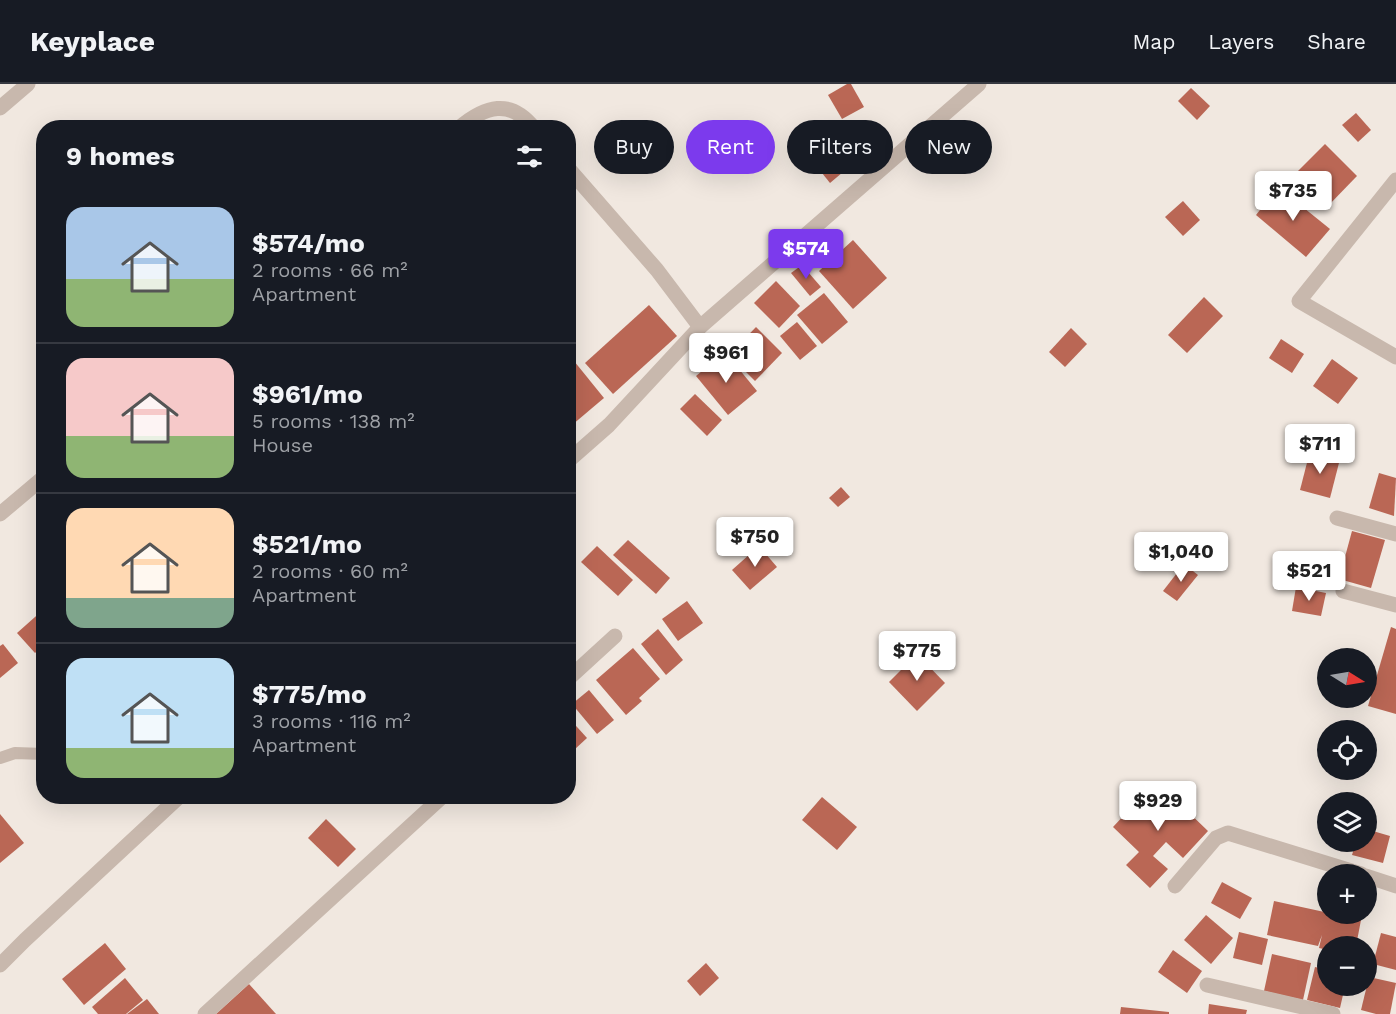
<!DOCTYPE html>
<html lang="en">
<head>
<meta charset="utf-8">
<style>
	body { margin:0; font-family:"Work Sans",sans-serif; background:#20242c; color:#f1f3f6; height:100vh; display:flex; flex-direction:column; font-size:22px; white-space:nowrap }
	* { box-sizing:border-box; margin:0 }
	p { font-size:20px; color:#9ea1a6 }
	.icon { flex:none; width:33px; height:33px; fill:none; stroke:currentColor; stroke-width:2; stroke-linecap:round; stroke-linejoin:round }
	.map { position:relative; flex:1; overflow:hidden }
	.details { position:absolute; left:36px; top:36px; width:540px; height:684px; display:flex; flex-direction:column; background:#171b24; border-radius:24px; box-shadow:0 6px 24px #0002 }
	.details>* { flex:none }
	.banner { position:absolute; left:594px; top:36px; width:570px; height:54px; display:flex; gap:12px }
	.needle { width:39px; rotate:101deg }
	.fabs { position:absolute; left:1317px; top:564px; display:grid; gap:12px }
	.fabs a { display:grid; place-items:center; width:60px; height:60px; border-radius:50%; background:#171b24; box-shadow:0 6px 24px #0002; font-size:30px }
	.price { position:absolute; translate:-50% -51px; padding:0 14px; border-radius:6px; background:#fff; color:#222; font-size:20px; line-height:39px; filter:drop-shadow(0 2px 3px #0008) }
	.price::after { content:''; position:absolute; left:50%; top:36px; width:18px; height:14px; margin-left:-9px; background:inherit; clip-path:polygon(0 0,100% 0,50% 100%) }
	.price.active { background:#7c3aed; color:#fff }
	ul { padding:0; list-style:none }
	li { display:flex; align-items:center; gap:18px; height:150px; padding:0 30px }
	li+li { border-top:2px solid #363941 }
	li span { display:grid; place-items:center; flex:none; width:168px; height:120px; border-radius:18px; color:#555 }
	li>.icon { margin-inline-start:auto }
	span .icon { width:72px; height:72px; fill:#fffc; stroke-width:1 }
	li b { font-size:26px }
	h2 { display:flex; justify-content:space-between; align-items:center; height:72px; padding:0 30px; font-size:26px }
	.chip { padding:0 21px; border-radius:27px; background:#171b24; box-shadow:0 6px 24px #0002; font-size:21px; line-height:54px }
	.chip.active { background:#7c3aed; color:#fff }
	header { display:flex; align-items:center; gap:36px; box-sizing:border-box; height:84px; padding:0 30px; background:#171b24; border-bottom:2px solid #363941 }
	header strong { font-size:28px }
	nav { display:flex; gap:33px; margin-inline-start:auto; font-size:21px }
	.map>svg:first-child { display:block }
	.building { fill:#ba6755 }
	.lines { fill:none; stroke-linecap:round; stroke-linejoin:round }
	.lane { stroke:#c8b8ad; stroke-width:12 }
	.street { stroke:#c8b8ad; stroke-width:15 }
</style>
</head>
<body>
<header>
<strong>Keyplace</strong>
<nav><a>Map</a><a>Layers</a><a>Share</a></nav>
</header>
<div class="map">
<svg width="1396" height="930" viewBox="0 0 1396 930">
	<rect width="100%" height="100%" fill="#f1e8e0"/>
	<g class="building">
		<path d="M 847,0 L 851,0 L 864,23 L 842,35 L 828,11 Z"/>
		<path d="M 1191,4 L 1210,22 L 1197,36 L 1178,17 Z"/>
		<path d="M 1356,29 L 1371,46 L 1358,58 L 1342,41 Z"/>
		<path d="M 969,38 L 986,59 L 972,71 L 955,50 Z"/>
		<path d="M 838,59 L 855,78 L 830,99 L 814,79 Z"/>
		<path d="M 1325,60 L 1357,92 L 1325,125 L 1292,93 Z"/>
		<path d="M 1278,103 L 1330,145 L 1306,173 L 1256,131 Z"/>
		<path d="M 1183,117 L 1200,136 L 1183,152 L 1165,133 Z"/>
		<path d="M 853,156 L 887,194 L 853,225 L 819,187 Z"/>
		<path d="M 802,181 L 821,203 L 810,212 L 791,189 Z"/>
		<path d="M 776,197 L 800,222 L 779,244 L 754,219 Z"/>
		<path d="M 824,209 L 848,238 L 822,260 L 797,231 Z"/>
		<path d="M 1204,213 L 1223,232 L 1187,269 L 1168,251 Z"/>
		<path d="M 649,221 L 677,252 L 613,310 L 585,279 Z"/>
		<path d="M 797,238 L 817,262 L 800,276 L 780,252 Z"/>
		<path d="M 756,243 L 782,269 L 755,297 L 729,271 Z"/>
		<path d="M 1071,244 L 1087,260 L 1065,283 L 1049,268 Z"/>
		<path d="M 1281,255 L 1304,270 L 1292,289 L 1269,274 Z"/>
		<path d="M 725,268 L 757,307 L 728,331 L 696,292 Z"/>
		<path d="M 1332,275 L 1358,294 L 1338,320 L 1313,302 Z"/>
		<path d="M 574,277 L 604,314 L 572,341 L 568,337 L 568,281 Z"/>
		<path d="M 695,310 L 722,336 L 707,352 L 680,325 Z"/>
		<path d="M 1310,367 L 1340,375 L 1330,414 L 1300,406 Z"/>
		<path d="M 1379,389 L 1396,394 L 1394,432 L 1369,424 Z"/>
		<path d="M 841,403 L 850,413 L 838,423 L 829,414 Z"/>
		<path d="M 1352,447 L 1385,456 L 1371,504 L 1339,495 Z"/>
		<path d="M 1198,454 L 1210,462 L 1200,480 L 1187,473 Z"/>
		<path d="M 628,456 L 670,494 L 656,510 L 613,471 Z"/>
		<path d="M 597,462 L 633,496 L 618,512 L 581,478 Z"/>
		<path d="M 759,462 L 777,483 L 750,506 L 732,486 Z"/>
		<path d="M 1184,480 L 1198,491 L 1177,517 L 1163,507 Z"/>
		<path d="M 1296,503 L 1326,509 L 1321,532 L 1292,527 Z"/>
		<path d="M 687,517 L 703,539 L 678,557 L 662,535 Z"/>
		<path d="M 44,525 L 44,561 L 35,569 L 17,549 Z"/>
		<path d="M 1391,543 L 1396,545 L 1396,630 L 1368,622 Z"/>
		<path d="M 658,545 L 683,576 L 666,591 L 641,560 Z"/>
		<path d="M 3,560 L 18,579 L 0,594 L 0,562 Z"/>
		<path d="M 633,564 L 660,595 L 639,614 L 642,617 L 626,631 L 596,596 Z"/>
		<path d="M 917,570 L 945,599 L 917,627 L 889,598 Z"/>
		<path d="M 589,606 L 614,636 L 597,650 L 572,620 Z"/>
		<path d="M 568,633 L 587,654 L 574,666 L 568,660 Z"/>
		<path d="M 1156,697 L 1208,747 L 1183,774 L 1166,758 L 1153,772 L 1168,785 L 1150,804 L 1126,781 L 1139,768 L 1113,743 Z"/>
		<path d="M 822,713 L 857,743 L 837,766 L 802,736 Z"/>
		<path d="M 0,730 L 24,759 L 0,779 Z"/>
		<path d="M 326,735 L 356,765 L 338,783 L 308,754 Z"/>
		<path d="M 1366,745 L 1390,752 L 1383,779 L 1352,771 L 1356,758 L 1366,758 Z"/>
		<path d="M 1222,798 L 1252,814 L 1240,835 L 1211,819 Z"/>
		<path d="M 1274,817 L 1361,836 L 1356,862 L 1328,862 L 1328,866 L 1319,864 L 1322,851 L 1318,862 L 1267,851 Z"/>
		<path d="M 1206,831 L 1233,854 L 1211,880 L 1184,856 Z"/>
		<path d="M 1239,848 L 1268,855 L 1262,881 L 1233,874 Z"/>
		<path d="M 1381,849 L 1396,853 L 1396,886 L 1373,880 Z"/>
		<path d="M 105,859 L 126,885 L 84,921 L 62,895 Z"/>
		<path d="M 1173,866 L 1202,887 L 1187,909 L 1158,888 Z"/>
		<path d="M 1272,870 L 1311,879 L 1303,916 L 1264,907 Z"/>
		<path d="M 706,879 L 719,894 L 700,912 L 687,897 Z"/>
		<path d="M 1315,883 L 1328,886 L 1328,902 L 1345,902 L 1340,924 L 1307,916 Z"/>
		<path d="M 1369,893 L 1396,899 L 1390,930 L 1376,930 L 1361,926 Z"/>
		<path d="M 125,894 L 143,916 L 126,930 L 98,930 L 92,923 Z"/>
		<path d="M 249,900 L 276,930 L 216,930 Z"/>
		<path d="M 147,915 L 159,930 L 127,930 Z"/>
		<path d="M 1209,920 L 1247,926 L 1246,930 L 1208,930 Z"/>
		<path d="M 1121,923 L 1169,928 L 1169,930 L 1120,930 Z"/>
	</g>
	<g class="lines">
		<path class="lane" d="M 0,674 L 15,669 L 44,670"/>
		<g class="street">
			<path d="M 0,24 L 28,0"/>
			<path d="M 459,44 C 485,22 510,14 534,44"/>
			<path d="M 568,84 L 657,186 L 700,243"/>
			<path d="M 1396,96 L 1299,217 L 1396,273"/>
			<path d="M 568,377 L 609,341 L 700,243 L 979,0"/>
			<path d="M 0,430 L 44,393"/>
			<path d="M 1337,434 L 1396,450"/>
			<path d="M 1343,507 L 1396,521"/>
			<path d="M 568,595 L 615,552"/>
			<path d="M 1366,792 L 1396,802"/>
			<path d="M 1175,802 L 1216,754 L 1228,749 L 1361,790"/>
			<path d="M 0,881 L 25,856 L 180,712"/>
			<path d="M 1207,901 L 1333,930"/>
			<path d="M 205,930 L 443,712"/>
		</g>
	</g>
</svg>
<div class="fabs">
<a><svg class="needle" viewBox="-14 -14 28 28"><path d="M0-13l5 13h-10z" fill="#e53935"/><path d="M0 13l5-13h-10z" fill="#9ea1a6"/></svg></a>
<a><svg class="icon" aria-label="locate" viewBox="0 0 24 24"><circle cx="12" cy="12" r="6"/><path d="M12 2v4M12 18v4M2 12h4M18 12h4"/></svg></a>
<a><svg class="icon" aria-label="layers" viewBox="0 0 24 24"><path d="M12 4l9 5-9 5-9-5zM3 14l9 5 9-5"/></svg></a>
<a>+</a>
<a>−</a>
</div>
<b class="price" style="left:1293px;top:138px">$735</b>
<b class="price active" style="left:806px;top:196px">$574</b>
<b class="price" style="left:726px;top:300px">$961</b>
<b class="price" style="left:1320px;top:391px">$711</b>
<b class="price" style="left:755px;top:484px">$750</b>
<b class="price" style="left:1181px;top:499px">$1,040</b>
<b class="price" style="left:1309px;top:518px">$521</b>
<b class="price" style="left:917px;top:598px">$775</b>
<b class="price" style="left:1158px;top:748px">$929</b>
<div class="banner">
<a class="chip">Buy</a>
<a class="chip active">Rent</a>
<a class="chip">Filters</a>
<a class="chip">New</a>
</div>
<section class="details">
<h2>9 homes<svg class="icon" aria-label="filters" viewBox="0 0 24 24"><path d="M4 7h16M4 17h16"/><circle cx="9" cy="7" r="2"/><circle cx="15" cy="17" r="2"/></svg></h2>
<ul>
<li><span style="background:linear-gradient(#a9c7e8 60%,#8fb573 0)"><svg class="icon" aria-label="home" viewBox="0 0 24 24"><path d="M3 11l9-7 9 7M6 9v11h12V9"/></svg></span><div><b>$574/mo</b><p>2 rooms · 66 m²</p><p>Apartment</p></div></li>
<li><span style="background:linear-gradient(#f6c9c9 65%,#8fb573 0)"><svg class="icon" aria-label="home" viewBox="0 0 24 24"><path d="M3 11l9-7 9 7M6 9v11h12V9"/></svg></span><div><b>$961/mo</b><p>5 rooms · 138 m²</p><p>House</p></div></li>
<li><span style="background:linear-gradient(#ffd9b3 75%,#7fa58c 0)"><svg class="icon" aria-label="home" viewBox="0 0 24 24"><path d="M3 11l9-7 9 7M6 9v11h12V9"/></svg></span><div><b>$521/mo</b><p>2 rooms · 60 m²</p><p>Apartment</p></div></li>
<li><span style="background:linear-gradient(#bfe0f5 75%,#8fb573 0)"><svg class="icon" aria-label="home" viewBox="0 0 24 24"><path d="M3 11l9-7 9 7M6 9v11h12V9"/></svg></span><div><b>$775/mo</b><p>3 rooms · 116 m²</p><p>Apartment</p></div></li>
</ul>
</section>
</div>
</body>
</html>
